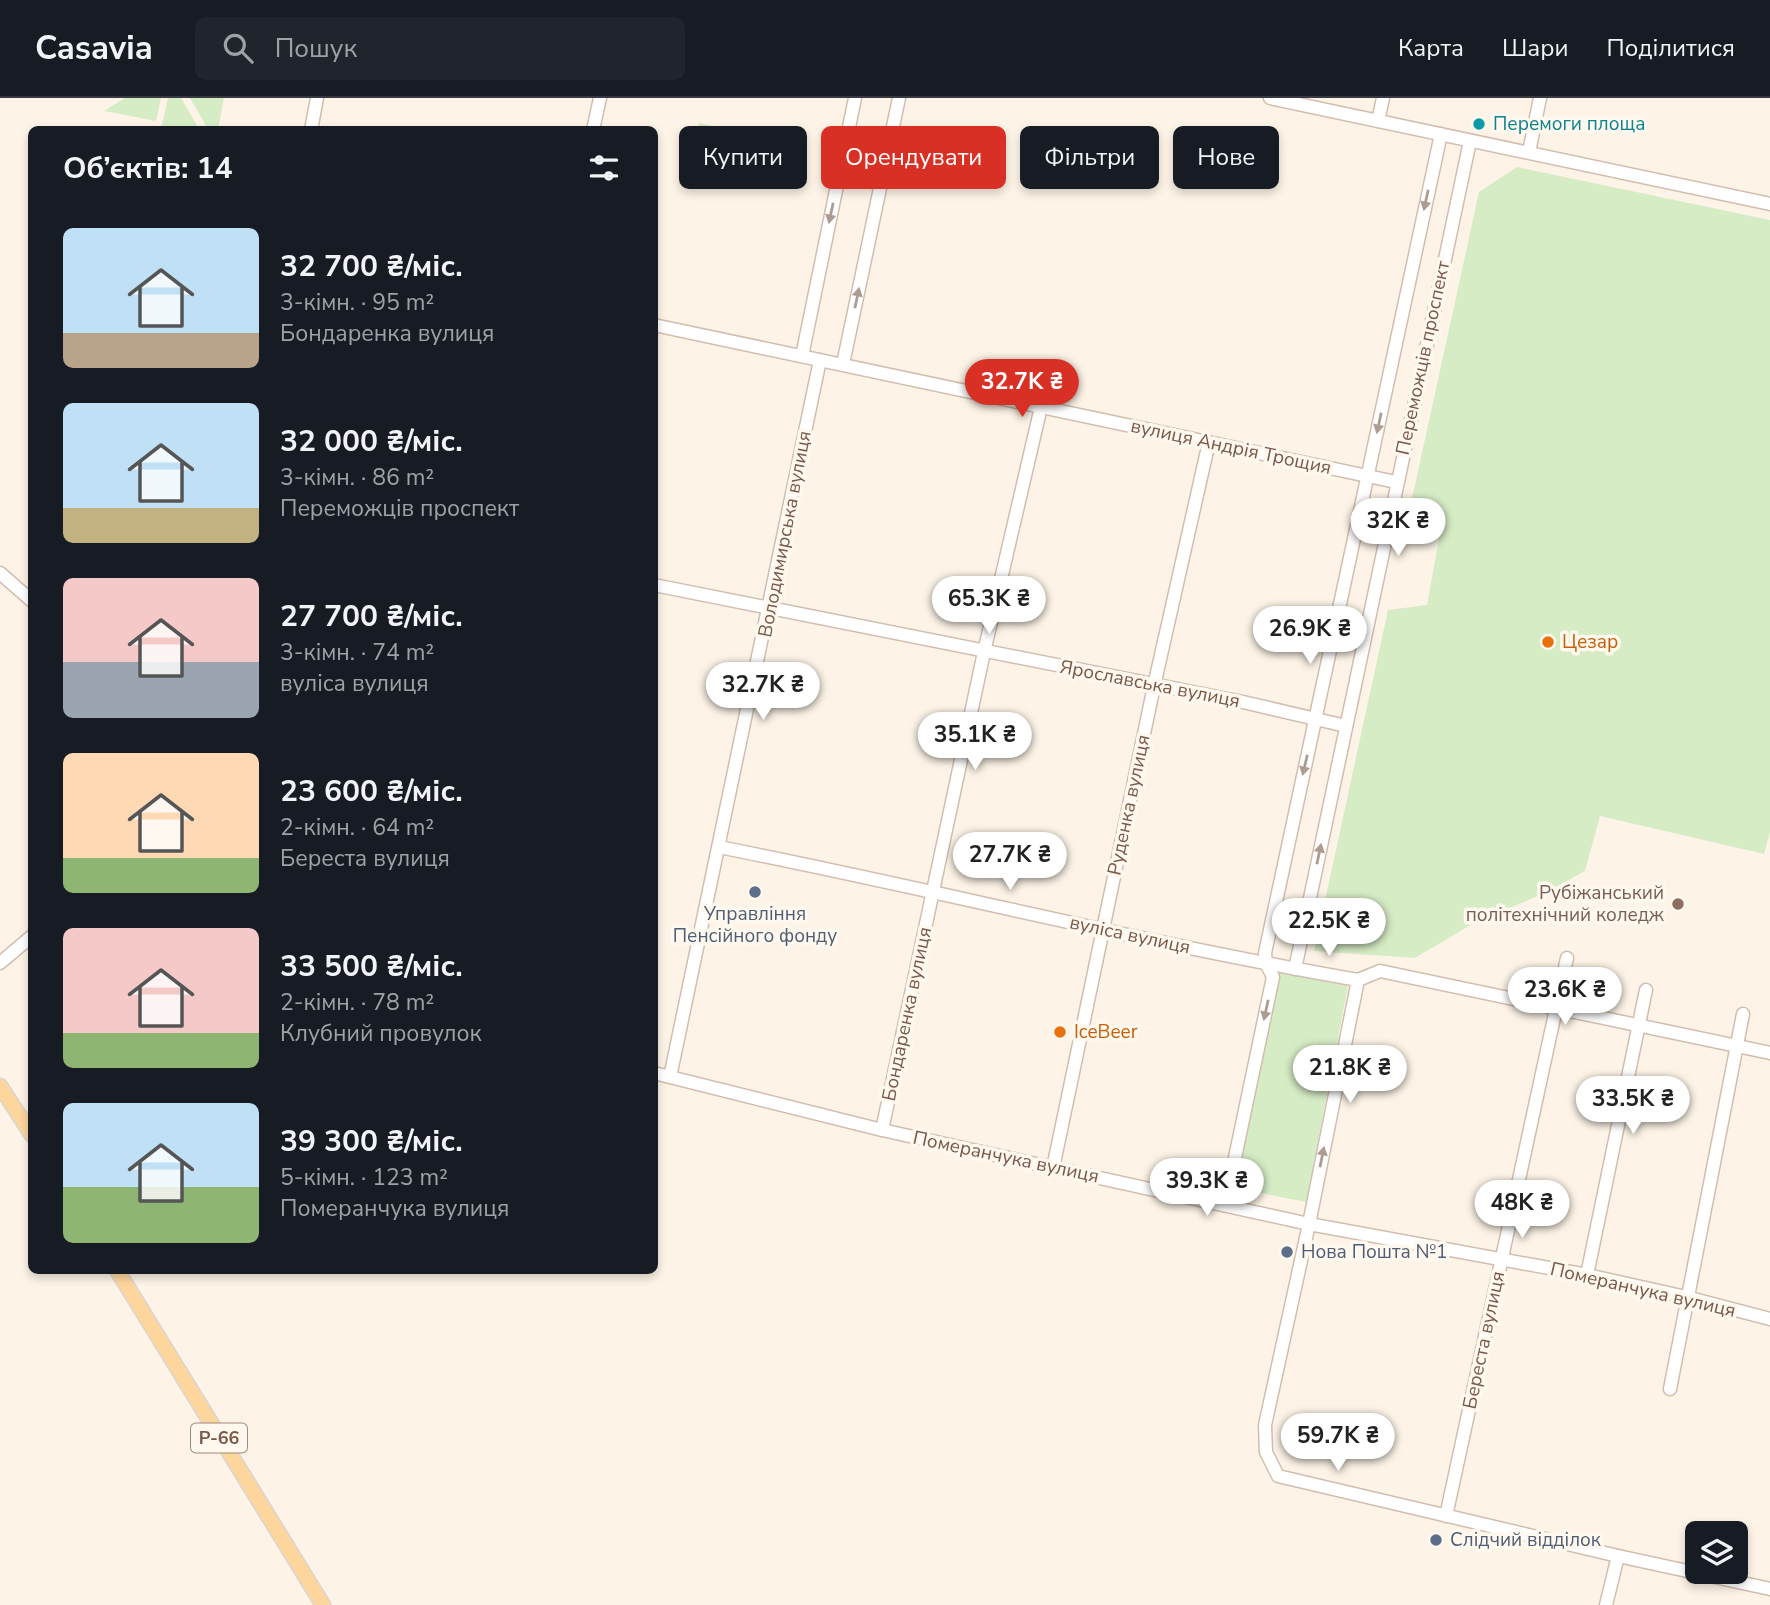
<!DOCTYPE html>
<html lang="uk">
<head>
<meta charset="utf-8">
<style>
	body { margin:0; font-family:"Nunito Sans",sans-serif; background:#20242c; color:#f1f3f6; height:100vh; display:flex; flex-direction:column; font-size:26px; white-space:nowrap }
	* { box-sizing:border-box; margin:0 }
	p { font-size:23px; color:#9ea1a6 }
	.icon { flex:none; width:38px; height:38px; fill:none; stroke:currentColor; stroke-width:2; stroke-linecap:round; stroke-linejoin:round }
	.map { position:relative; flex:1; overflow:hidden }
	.panel { position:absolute; left:28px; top:28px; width:630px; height:1148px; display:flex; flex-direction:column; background:#171b24; border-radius:10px; box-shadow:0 4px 10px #0003 }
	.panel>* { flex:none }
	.hud { position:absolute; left:679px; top:28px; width:665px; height:63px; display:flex; gap:14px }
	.fabs { position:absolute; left:1685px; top:1423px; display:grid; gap:14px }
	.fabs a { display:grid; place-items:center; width:63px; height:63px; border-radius:10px; background:#171b24; box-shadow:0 4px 10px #0003; font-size:35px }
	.price { position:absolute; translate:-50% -60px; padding:0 16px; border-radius:24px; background:#fff; color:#222; font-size:23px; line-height:46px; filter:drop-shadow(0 2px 4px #0008) }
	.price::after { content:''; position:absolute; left:50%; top:42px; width:21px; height:16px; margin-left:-10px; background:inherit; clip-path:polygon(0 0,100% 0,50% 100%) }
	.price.active { background:#d93025; color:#fff }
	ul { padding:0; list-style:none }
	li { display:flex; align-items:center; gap:21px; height:175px; padding:0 35px }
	li span { display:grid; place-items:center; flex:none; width:196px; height:140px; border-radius:10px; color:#555 }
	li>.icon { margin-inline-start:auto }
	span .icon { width:84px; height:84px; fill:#fffc; stroke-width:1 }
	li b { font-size:30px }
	h2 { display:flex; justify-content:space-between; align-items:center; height:84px; padding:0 35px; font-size:30px }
	.pill { padding:0 24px; border-radius:10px; background:#171b24; box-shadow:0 4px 10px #0003; font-size:24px; line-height:63px }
	.pill.active { background:#d93025; color:#fff }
	header { display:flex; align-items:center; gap:42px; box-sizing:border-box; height:98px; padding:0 35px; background:#171b24; border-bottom:2px solid #363941 }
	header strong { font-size:33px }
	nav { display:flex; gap:38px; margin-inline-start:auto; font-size:24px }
	.search { width:490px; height:63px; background:#20242c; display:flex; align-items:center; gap:18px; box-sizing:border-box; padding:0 24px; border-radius:10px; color:#9ea1a6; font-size:26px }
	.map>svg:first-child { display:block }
	.green { fill:#d6ecc5 }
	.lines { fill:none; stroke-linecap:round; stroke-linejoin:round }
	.minor-casing { stroke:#d2bdaf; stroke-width:15 }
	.major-casing { stroke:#dcd4d0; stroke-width:17 }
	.minor { stroke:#fff; stroke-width:12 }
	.major { stroke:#fdd69e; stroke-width:14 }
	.oneway { fill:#ae9b92 }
	.culture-dot { fill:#0f9aa8; stroke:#fff8ee; stroke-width:2.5 }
	.food-dot { fill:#e8710a; stroke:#fff8ee; stroke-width:2.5 }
	.service-dot { fill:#5c6f8a; stroke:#fff8ee; stroke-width:2.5 }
	.education-dot { fill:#8d6e63; stroke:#fff8ee; stroke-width:2.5 }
	.labels { text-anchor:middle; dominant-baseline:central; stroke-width:7; stroke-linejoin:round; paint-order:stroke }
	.shield { fill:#fff8ee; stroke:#a0897b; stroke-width:2 }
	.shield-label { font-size:18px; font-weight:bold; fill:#78594a }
	.culture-label { font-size:19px; fill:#0d838f; stroke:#fff8ee; text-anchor:start }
	.street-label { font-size:19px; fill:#78594a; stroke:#fff8ee }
	.food-label { font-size:19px; fill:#c56008; stroke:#fff8ee; text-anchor:start }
	.education-label { font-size:19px; fill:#785e54; stroke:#fff8ee; text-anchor:end }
	.service-label { font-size:19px; fill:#4e5e75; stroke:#fff8ee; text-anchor:start }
</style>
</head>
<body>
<header>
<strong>Casavia</strong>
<div class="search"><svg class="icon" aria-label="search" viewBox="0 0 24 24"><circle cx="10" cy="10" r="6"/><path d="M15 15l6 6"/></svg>Пошук</div>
<nav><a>Карта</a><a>Шари</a><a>Поділитися</a></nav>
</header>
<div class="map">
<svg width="1770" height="1507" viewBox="0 0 1770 1507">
	<rect width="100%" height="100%" fill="#fdf4e7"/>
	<g class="green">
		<path d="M 125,0 L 161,0 L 156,23 L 104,13 Z"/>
		<path d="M 168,0 L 181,0 L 199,31 L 161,31 Z"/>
		<path d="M 190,0 L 224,0 L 218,31 L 208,31 Z"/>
		<path d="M 699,25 L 738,33 L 726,85 L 688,77 Z"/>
		<path d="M 1517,69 L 1770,122 L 1770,734 L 1764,756 L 1600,718 L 1585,773 L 1545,795 L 1474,825 L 1415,860 L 1314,853 L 1388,512 L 1427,507 L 1440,435 L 1408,419 L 1479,94 Z"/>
		<path d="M 1278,874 L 1348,888 L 1306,1104 L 1235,1090 Z"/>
	</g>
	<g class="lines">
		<defs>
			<g id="minor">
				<path d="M 1270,0 L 1770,106"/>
				<path d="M 1378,23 L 1383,0"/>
				<path d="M 311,32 L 317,0"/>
				<path d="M 593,32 L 600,0"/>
				<path d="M 1529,54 L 1540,0"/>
				<path d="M 654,227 L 1396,384"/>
				<path d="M 802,258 L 855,0"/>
				<path d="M 843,266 L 899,0"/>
				<path d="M 0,475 L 32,503"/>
				<path d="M 654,487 L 1243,604 L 1346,628"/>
				<path d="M 719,749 C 932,791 1143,845 1358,882"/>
				<path d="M 0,865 L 32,838"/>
				<path d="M 1295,871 L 1470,43"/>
				<path d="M 1358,882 L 1309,1126 L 1265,1327 L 1266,1354 L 1278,1378 L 1618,1458 L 1770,1491"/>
				<path d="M 1358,882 L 1380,873 L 1770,955"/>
				<path d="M 654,975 L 882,1032 L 968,1051 L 1309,1126 L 1587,1177 L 1686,1199 L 1770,1221"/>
				<path d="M 670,979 L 820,262"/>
				<path d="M 882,1032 L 984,554 L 1041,309"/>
				<path d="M 1053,1070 L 1154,588 L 1209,344"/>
				<path d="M 1225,1107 L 1273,879 L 1266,865 L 1265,855 L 1441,36"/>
				<path d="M 1587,1177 L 1646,892"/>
				<path d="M 1670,1291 L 1743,916"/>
				<path d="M 1446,1418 L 1567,860"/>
				<path d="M 1606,1507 L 1618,1458"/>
			</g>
			<g id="major">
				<path d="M 0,988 L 32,1037"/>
				<path d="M 117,1172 L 323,1507"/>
			</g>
		</defs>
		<use href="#minor" class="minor-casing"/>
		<use href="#major" class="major-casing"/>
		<use href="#minor" class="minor"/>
		<use href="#major" class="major"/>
	</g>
	<defs><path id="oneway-solid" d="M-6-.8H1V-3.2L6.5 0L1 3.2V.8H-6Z" transform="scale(1.75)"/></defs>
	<g class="oneway">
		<use href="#oneway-solid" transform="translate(1426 102) rotate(102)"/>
		<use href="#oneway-solid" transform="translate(831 115) rotate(102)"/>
		<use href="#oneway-solid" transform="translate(857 200) rotate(-78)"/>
		<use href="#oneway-solid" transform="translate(1379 325) rotate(102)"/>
		<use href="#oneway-solid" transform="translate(1305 667) rotate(103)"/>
		<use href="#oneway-solid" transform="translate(1319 756) rotate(-78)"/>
		<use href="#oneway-solid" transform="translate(1266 912) rotate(102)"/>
		<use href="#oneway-solid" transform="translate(1322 1059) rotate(-79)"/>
	</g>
	<circle class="culture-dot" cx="1479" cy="26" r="7"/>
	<g class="food-dot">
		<circle cx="1548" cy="544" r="7"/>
		<circle cx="1060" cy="934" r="7"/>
	</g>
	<g class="service-dot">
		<circle cx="755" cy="794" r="7"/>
		<circle cx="1287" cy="1154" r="7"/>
		<circle cx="1436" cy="1442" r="7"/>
	</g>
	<circle class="education-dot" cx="1678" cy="806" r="7"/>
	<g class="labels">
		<rect class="shield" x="191" y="1325.5" width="56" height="29" rx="5"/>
		<g class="shield-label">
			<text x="219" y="1340">Р-66</text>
		</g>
		<g class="culture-label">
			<text x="1493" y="26">Перемоги площа</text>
		</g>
		<g class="street-label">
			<text transform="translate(1423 260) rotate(-78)">Переможців проспект</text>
			<text transform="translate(1231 349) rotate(12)">вулиця Андрія Трощия</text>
			<text transform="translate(785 436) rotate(-79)">Володимирська вулиця</text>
			<text transform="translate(1150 586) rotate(11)">Ярославська вулиця</text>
			<text transform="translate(1129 707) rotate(-78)">Руденка вулиця</text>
			<text transform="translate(1130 837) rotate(12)">вуліса вулиця</text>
			<text transform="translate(907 916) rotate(-78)">Бондаренка вулиця</text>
			<text transform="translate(1006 1059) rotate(12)">Померанчука вулиця</text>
			<text transform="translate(1643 1192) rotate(13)">Померанчука вулиця</text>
			<text transform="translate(1484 1242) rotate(-78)">Береста вулиця</text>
		</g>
		<g class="food-label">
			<text x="1562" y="544">Цезар</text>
			<text x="1074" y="934">IceBeer</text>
		</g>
		<g class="education-label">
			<text x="1664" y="795">Рубіжанський<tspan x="1664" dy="22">політехнічний коледж</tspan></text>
		</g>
		<g class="service-label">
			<text x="755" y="816" text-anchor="middle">Управління<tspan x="755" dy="22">Пенсійного фонду</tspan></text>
			<text x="1301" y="1154">Нова Пошта №1</text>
			<text x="1450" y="1442">Слідчий відділок</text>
		</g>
	</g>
</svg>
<div class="fabs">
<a><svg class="icon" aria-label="layers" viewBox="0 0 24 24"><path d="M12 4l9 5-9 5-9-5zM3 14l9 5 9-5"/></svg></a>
</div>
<b class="price active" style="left:1022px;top:321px">32.7K ₴</b>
<b class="price" style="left:1398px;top:460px">32K ₴</b>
<b class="price" style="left:989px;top:538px">65.3K ₴</b>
<b class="price" style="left:1310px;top:568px">26.9K ₴</b>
<b class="price" style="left:763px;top:624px">32.7K ₴</b>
<b class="price" style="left:975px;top:674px">35.1K ₴</b>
<b class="price" style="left:1010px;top:794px">27.7K ₴</b>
<b class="price" style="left:1329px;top:860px">22.5K ₴</b>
<b class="price" style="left:1565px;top:929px">23.6K ₴</b>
<b class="price" style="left:1350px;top:1007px">21.8K ₴</b>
<b class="price" style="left:1633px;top:1038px">33.5K ₴</b>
<b class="price" style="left:1207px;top:1120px">39.3K ₴</b>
<b class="price" style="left:1522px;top:1142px">48K ₴</b>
<b class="price" style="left:1338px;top:1375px">59.7K ₴</b>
<div class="hud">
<a class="pill">Купити</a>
<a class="pill active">Орендувати</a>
<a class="pill">Фільтри</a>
<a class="pill">Нове</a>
</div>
<section class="panel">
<h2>Об’єктів: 14<svg class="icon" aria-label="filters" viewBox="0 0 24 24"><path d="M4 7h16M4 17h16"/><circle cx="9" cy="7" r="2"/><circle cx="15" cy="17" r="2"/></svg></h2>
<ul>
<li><span style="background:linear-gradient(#bfe0f5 75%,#b9a48a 0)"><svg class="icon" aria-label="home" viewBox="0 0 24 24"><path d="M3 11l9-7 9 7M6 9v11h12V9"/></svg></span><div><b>32 700 ₴/міс.</b><p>3-кімн. · 95 m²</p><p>Бондаренка вулиця</p></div></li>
<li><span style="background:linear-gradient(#bfe0f5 75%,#c2b280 0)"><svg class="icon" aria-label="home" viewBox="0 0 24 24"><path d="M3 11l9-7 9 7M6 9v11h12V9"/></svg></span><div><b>32 000 ₴/міс.</b><p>3-кімн. · 86 m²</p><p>Переможців проспект</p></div></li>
<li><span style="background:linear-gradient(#f6c9c9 60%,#9aa5b1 0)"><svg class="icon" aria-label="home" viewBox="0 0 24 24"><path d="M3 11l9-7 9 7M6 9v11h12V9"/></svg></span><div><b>27 700 ₴/міс.</b><p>3-кімн. · 74 m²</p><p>вуліса вулиця</p></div></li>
<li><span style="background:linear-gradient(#ffd9b3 75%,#8fb573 0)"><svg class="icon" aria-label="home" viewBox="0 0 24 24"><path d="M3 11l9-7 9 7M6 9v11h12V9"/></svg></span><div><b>23 600 ₴/міс.</b><p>2-кімн. · 64 m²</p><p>Береста вулиця</p></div></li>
<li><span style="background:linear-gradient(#f6c9c9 75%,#8fb573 0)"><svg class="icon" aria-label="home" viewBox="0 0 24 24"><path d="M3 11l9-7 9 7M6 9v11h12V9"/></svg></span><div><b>33 500 ₴/міс.</b><p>2-кімн. · 78 m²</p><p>Клубний провулок</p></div></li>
<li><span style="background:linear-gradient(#bfe0f5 60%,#8fb573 0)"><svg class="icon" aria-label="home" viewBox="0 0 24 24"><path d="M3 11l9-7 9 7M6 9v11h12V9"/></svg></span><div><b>39 300 ₴/міс.</b><p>5-кімн. · 123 m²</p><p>Померанчука вулиця</p></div></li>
</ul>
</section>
</div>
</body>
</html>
